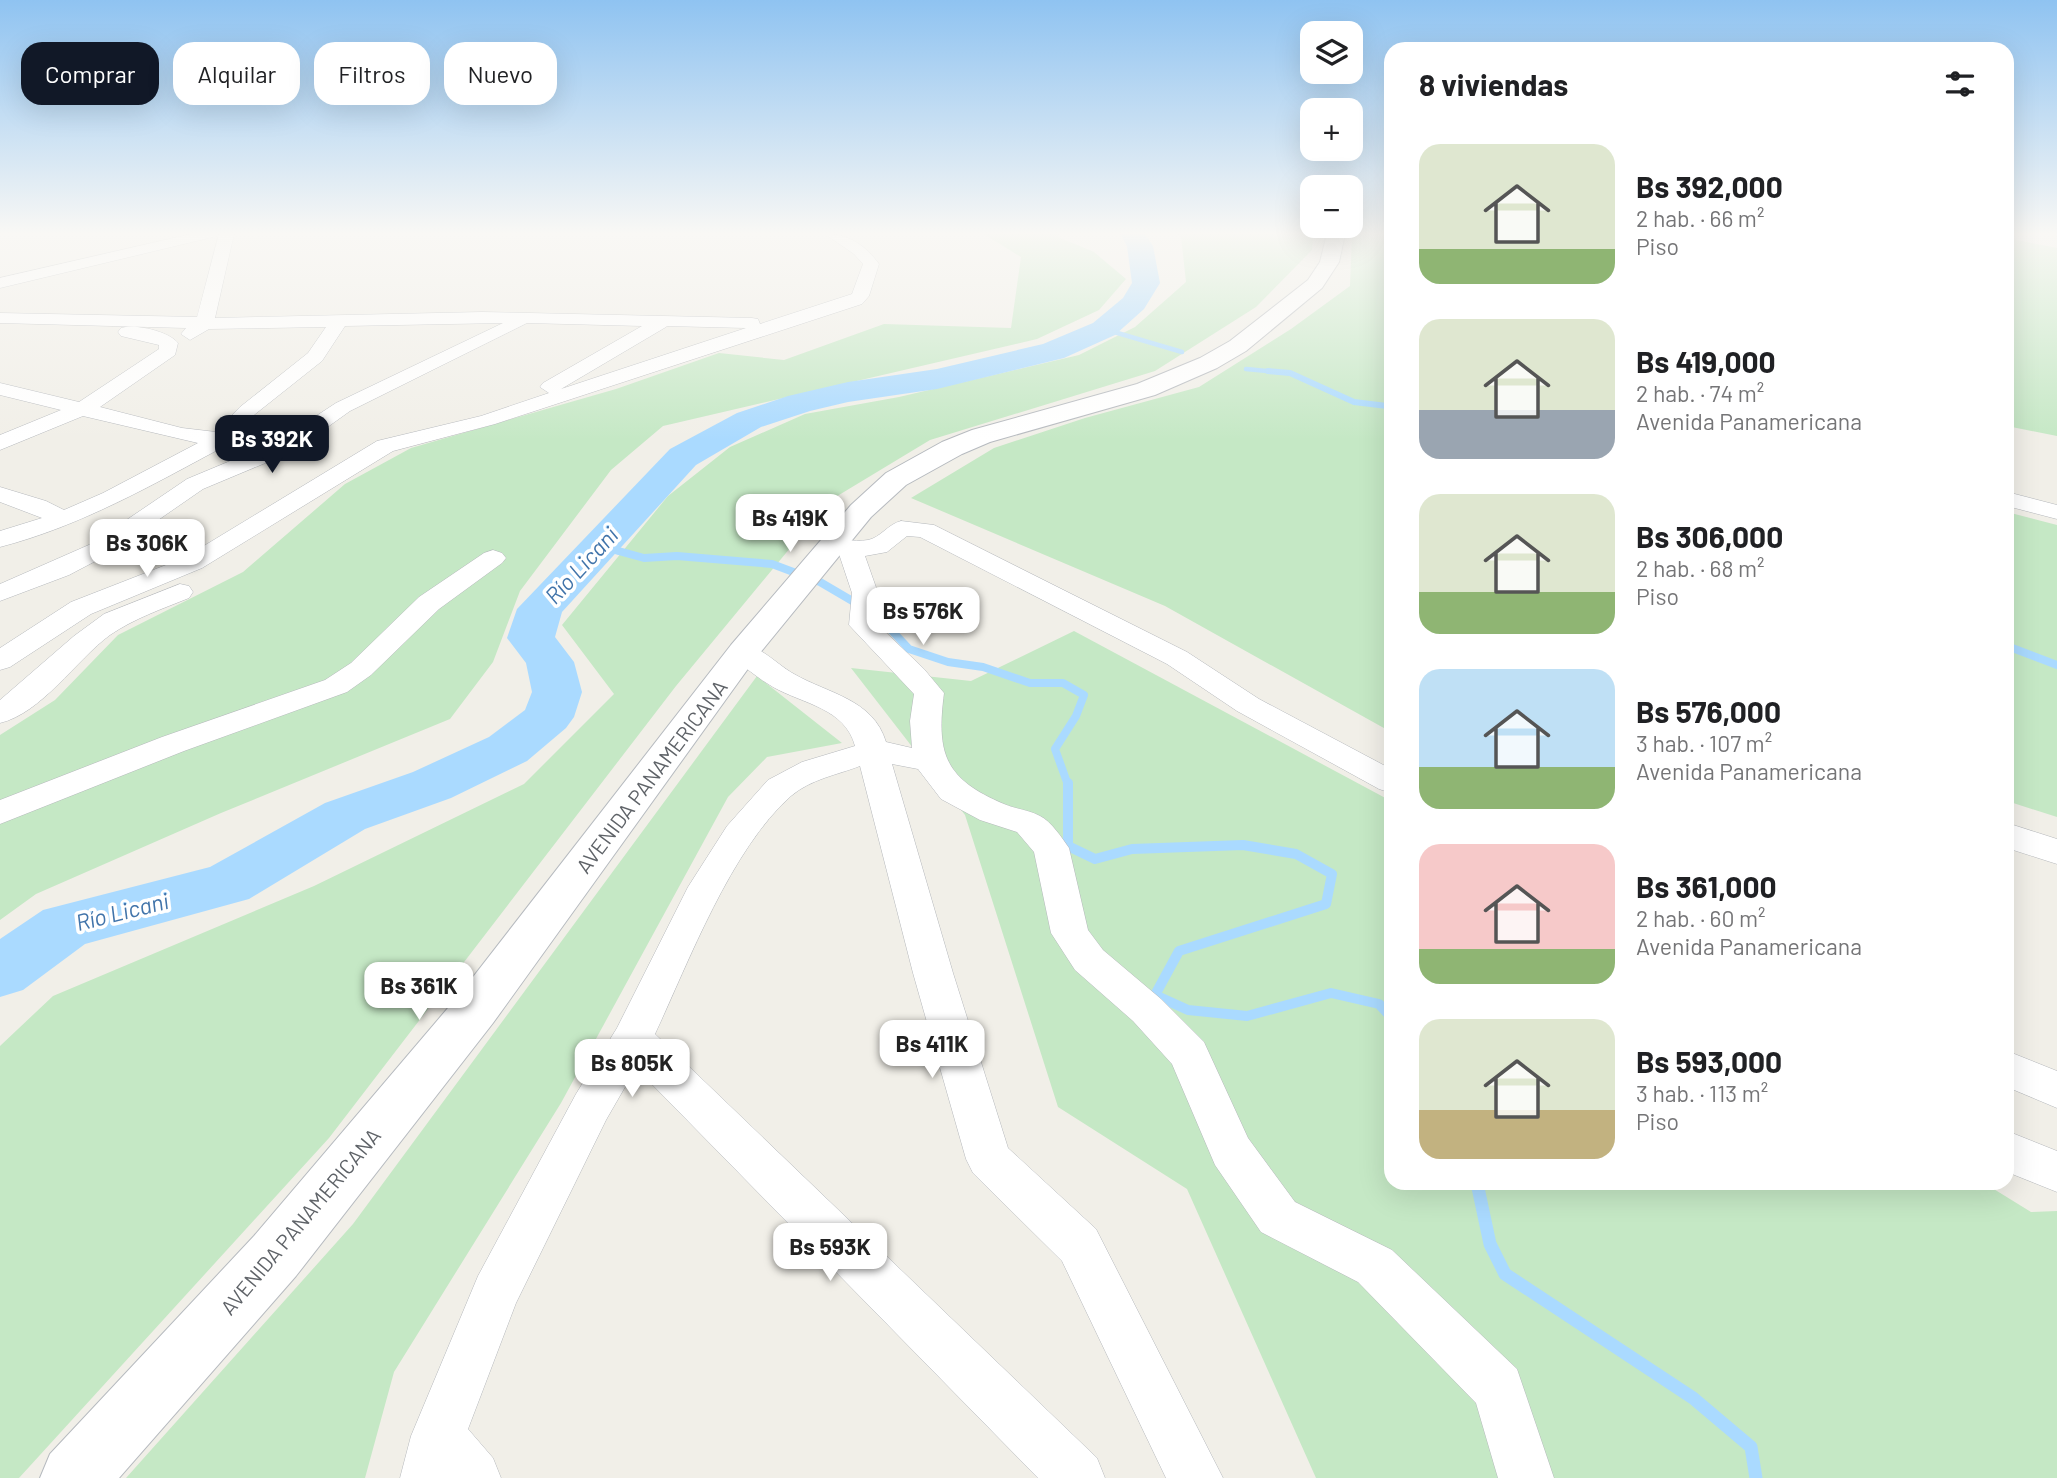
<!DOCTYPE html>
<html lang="es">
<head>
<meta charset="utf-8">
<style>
	body { margin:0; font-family:Barlow,sans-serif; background:#f2f2f2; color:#202124; height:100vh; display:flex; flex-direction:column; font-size:26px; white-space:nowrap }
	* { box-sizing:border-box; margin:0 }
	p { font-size:23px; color:#757577 }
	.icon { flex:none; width:38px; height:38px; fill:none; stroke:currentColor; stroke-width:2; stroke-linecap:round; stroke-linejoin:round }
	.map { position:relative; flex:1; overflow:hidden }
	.panel { position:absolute; left:1384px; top:42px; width:630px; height:1148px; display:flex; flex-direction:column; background:#fff; border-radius:21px; box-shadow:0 7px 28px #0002 }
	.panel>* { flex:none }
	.banner { position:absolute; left:21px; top:42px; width:665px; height:63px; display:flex; gap:14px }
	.buttons { position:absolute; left:1300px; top:21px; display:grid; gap:14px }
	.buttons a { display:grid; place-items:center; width:63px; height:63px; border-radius:14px; background:#fff; box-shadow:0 7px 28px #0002; font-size:35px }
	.price { position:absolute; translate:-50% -60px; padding:0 16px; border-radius:14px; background:#fff; color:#222; font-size:23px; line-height:46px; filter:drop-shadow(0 2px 4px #0008) }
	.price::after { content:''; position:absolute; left:50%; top:42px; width:21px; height:16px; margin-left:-10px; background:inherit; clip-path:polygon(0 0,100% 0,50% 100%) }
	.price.selected { background:#111827; color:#fff }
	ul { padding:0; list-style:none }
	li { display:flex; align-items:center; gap:21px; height:175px; padding:0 35px }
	li span { display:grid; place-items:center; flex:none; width:196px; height:140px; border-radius:21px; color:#555 }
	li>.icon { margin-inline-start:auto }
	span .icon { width:84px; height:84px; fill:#fffc; stroke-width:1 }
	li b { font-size:30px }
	h2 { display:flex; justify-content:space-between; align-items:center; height:84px; padding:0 35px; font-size:30px }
	.pill { padding:0 24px; border-radius:21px; background:#fff; box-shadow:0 7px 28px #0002; font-size:24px; line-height:63px }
	.pill.selected { background:#111827; color:#fff }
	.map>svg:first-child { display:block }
	.green { fill:#c5e8c5 }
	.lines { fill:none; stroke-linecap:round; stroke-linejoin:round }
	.stream-far4 { stroke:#aadaff; stroke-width:4.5 }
	.stream-far3 { stroke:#aadaff; stroke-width:6 }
	.stream-far2 { stroke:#aadaff; stroke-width:8 }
	.stream-far1 { stroke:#aadaff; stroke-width:10 }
	.stream { stroke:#aadaff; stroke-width:13 }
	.river { fill:#aadaff; fill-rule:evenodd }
	.street-casing { stroke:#b5b8bc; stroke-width:1 }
	.secondary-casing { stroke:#b6babf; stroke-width:2 }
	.street { fill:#fff; fill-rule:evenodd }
	.secondary { fill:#fff; fill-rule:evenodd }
	.labels { text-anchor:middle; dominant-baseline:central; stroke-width:7; stroke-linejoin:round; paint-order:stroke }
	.street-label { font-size:21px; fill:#5f6368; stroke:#fff }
	.water-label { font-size:23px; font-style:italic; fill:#4174aa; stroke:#fff }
</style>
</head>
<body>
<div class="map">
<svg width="2057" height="1478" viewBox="0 0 2057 1478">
	<rect width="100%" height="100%" fill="#f1efe8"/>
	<g class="green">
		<path d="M 984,234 L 1059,234 L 1058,237 L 1094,252 L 1126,279 L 1099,310 L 1037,339 L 663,426 L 611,470 L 520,591 L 493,662 L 450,719 L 221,813 L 36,894 L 0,920 L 0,735 L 55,700 L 118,635 L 243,572 L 345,484 L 411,448 L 616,389 L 719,353 L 784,360 L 884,324 L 1011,328 L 1021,257 Z"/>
		<path d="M 1176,234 L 1313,234 L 1312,250 L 1256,307 L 1155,371 L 930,440 L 829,501 L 676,686 L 329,1138 L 19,1478 L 0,1478 L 0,1046 L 53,996 L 314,886 L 524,784 L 614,694 L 562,625 L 668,496 L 730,447 L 805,414 L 899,397 L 1079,355 L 1135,327 L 1186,282 L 1181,236 Z"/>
		<path d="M 1352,234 L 1391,234 L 1391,349 L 1384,354 L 1391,357 L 1391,732 L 1165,606 L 911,498 L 994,448 L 1085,418 L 1199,387 L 1291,329 L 1350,286 Z"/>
		<path d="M 2007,238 L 2057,248 L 2057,436 L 2007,426 Z"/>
		<path d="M 2007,512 L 2057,525 L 2057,817 L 2007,801 Z"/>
		<path d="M 1074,631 L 1391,801 L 1391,1183 L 1984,1183 L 2031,1212 L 2057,1211 L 2057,1478 L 1316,1478 L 1187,1189 L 1058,1107 L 965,815 L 851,668 L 971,681 Z"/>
		<path d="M 757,676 L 842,743 L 767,757 L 728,797 L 561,1103 L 394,1372 L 365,1478 L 126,1478 L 353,1224 Z"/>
	</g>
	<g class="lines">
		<g class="stream-far4">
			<path d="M 1104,329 L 1182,352"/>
			<path d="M 1246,369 L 1287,373"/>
		</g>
		<g class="stream-far3">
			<path d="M 1268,371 L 1290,373 L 1354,402 L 1387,406 L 1391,416"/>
			<path d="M 597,546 L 621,552"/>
		</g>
		<g class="stream-far2">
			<path d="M 615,550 L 644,558 L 677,556 L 772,564 L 820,582 L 878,616 L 909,649 L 948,662 L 983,667 L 1030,683 L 1063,683 L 1084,695 L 1076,716 L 1055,749 L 1068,785"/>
			<path d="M 2007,646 L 2057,665"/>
		</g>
		<path class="stream-far1" d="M 1068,783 L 1068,846 L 1095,859 L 1132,849 L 1243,845 L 1296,854 L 1332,874 L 1326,904 L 1179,951 L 1155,995 L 1188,1010 L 1247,1016 L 1331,993 L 1379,1004 L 1391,1017"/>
		<path class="stream" d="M 1477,1183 L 1490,1244 L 1505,1274 L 1693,1398 L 1751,1447 L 1756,1478"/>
		<path class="river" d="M 1120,234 L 1145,234 L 1153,246 L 1160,283 L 1144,309 L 1115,335 L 1064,358 L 937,389 L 848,402 L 810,411 L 761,427 L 696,465 L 562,612 L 555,637 L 574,662 L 582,692 L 574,717 L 566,728 L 527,761 L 451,798 L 365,829 L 249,899 L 85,944 L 23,990 L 0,997 L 0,939 L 43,910 L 210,867 L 325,803 L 413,772 L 489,737 L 525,710 L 532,692 L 526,663 L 507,638 L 517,609 L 670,449 L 737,413 L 788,396 L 848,382 L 937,369 L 1043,344 L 1093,323 L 1123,298 L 1132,283 L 1127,246 Z"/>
		<defs>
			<g id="street">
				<path d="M 191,234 L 216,234 L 213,237 L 0,288 L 0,278 Z"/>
				<path d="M 219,234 L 234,234 L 215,318 L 482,312 L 752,318 L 758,319 L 760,324 L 852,294 L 863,264 L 854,254 L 825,234 C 849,234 865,245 879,264 L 869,296 L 862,304 L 495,424 L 393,451 L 202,568 L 91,614 L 10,667 L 0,670 L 0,648 L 71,602 L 184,558 L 377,441 L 481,416 L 549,393 L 540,387 L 543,383 L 642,326 L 527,323 L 350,411 L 294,451 L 203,489 L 109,554 L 69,575 L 0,601 L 0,584 L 91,544 L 187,479 L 278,441 L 336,403 L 503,323 L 345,326 L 322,361 L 254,415 L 236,437 L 238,440 L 235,445 L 225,446 C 152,485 81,526 0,547 L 0,531 L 42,518 L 0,502 L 0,487 L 46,501 L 64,510 L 103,493 L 198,443 L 83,416 L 0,450 L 0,435 L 61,410 L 0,395 L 0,383 L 79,402 L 159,349 L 159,345 L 121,336 L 118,332 L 121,328 C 136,324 168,331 178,343 L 175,355 L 100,407 L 182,428 L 216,432 L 240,407 L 308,353 L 326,327 L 209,329 L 190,340 L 181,334 L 186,328 L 0,323 L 0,313 L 197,317 ZM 667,326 L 746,328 L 561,389 L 666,327 Z"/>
				<path d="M 2007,492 L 2057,505 L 2057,519 L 2007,506 Z"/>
				<path d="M 901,521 L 934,525 L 1187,652 L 1259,699 L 1391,769 L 1391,793 L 1379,789 L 1237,711 L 1167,664 L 920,537 L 907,536 L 887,552 L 865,556 L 878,593 L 877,624 L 924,669 L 944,693 C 936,754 945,779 1004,804 C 1015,809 1029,810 1040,816 C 1051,821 1062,838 1069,848 L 1088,930 L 1103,950 L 1161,999 L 1204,1042 L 1248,1138 L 1295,1202 L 1392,1250 L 1517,1369 L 1554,1478 L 1498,1478 L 1476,1403 L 1358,1282 L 1261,1232 L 1215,1165 L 1172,1064 L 1133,1021 L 1075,970 L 1051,933 L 1034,852 L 1017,832 L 980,820 L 941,799 L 918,769 L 892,764 L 953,973 L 1008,1148 L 1096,1229 L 1223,1478 L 1166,1478 L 1062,1261 L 973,1173 L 966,1159 L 913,973 L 860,766 C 837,775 811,779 791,796 C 731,849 689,961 655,1034 L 1097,1458 L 1105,1478 L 1038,1478 L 636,1068 L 606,1120 L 516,1303 L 468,1429 L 493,1458 L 501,1478 L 400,1478 L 411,1436 L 478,1276 L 576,1094 L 617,1028 L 688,887 L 727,826 L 768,780 L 802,762 L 855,746 C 845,708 803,704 773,687 C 759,679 746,668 733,658 L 729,652 L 733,646 C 757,640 774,663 794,674 C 829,694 873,699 886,742 L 912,748 L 910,721 L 914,694 L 849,625 L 852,593 L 839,554 L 823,550 L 819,545 L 823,540 C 838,536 852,543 868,540 C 880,538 888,524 901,521 Z"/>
				<path d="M 493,550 L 502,553 L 506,558 L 502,563 L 439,609 L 371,675 L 347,692 L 184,751 L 0,824 L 0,800 L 162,737 L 325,680 L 351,663 L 419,597 L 484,553 Z"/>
				<path d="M 180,584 L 189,586 L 193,592 L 189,598 C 162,609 135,618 110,635 C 76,660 42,713 0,723 L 0,700 L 74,636 L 104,614 Z"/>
				<path d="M 2007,823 L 2057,839 L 2057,864 L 2007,848 Z"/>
				<path d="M 2007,1051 L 2057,1071 L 2057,1108 L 2007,1087 Z"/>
				<path d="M 2007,1131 L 2057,1151 L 2057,1192 L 2007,1172 Z"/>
			</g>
			<path id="secondary" d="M 1327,234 L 1345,234 L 1339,262 L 1322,288 L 1246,351 L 1217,368 L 1155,395 L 990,442 L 962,454 L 906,485 L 871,517 L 755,659 L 493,1023 L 296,1276 L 119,1478 L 40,1478 L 50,1454 L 254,1236 L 459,995 L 731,645 L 851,505 L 886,473 L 942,442 L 972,430 L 1137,384 L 1200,358 L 1230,341 L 1308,280 L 1320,262 Z"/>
		</defs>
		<use href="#street" class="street-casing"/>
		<use href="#secondary" class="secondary-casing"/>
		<use href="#street" class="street"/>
		<use href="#secondary" class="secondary"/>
	</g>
	<linearGradient id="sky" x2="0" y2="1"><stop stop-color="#8fc3f1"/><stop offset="0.53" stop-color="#f9f8f5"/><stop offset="1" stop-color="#f9f8f5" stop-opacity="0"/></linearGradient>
	<rect width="2057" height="440" fill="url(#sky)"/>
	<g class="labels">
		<g class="street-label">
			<text transform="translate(651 776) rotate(-53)">AVENIDA PANAMERICANA</text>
			<text transform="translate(300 1221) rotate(-50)">AVENIDA PANAMERICANA</text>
		</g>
		<g class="water-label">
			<text transform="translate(581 565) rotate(-47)">Río Licani</text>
			<text transform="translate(122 911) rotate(-14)">Río Licani</text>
		</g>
	</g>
</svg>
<div class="buttons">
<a><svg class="icon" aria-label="layers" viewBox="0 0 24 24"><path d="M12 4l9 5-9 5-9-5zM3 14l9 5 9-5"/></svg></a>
<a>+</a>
<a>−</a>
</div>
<b class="price selected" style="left:272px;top:475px">Bs 392K</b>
<b class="price" style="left:790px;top:554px">Bs 419K</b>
<b class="price" style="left:147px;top:579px">Bs 306K</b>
<b class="price" style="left:923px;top:647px">Bs 576K</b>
<b class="price" style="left:419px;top:1022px">Bs 361K</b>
<b class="price" style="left:932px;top:1080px">Bs 411K</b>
<b class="price" style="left:632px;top:1099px">Bs 805K</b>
<b class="price" style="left:830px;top:1283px">Bs 593K</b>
<div class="banner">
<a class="pill selected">Comprar</a>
<a class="pill">Alquilar</a>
<a class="pill">Filtros</a>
<a class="pill">Nuevo</a>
</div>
<section class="panel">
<h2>8 viviendas<svg class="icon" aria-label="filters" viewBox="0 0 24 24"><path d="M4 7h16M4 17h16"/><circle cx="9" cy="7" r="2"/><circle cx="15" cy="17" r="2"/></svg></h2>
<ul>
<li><span style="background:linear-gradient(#dfe7d0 75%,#8fb573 0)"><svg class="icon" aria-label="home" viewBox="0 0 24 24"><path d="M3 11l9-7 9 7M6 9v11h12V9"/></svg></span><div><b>Bs 392,000</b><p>2 hab. · 66 m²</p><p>Piso</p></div></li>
<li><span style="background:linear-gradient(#dfe7d0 65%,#9aa5b1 0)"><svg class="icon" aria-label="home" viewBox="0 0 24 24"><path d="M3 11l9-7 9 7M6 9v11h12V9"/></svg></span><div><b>Bs 419,000</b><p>2 hab. · 74 m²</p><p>Avenida Panamericana</p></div></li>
<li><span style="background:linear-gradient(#dfe7d0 70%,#8fb573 0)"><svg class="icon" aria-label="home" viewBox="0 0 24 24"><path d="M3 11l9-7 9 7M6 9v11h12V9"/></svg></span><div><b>Bs 306,000</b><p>2 hab. · 68 m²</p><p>Piso</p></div></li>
<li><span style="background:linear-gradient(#bfe0f5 70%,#8fb573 0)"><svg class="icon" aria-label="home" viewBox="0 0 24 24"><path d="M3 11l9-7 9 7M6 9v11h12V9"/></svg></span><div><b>Bs 576,000</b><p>3 hab. · 107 m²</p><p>Avenida Panamericana</p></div></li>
<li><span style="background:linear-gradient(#f6c9c9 75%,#8fb573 0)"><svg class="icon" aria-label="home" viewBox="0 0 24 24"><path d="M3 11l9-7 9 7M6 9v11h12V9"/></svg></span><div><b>Bs 361,000</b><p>2 hab. · 60 m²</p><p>Avenida Panamericana</p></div></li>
<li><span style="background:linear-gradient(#dfe7d0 65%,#c2b280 0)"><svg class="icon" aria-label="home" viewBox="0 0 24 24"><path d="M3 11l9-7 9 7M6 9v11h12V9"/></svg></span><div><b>Bs 593,000</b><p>3 hab. · 113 m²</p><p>Piso</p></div></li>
</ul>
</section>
</div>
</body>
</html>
